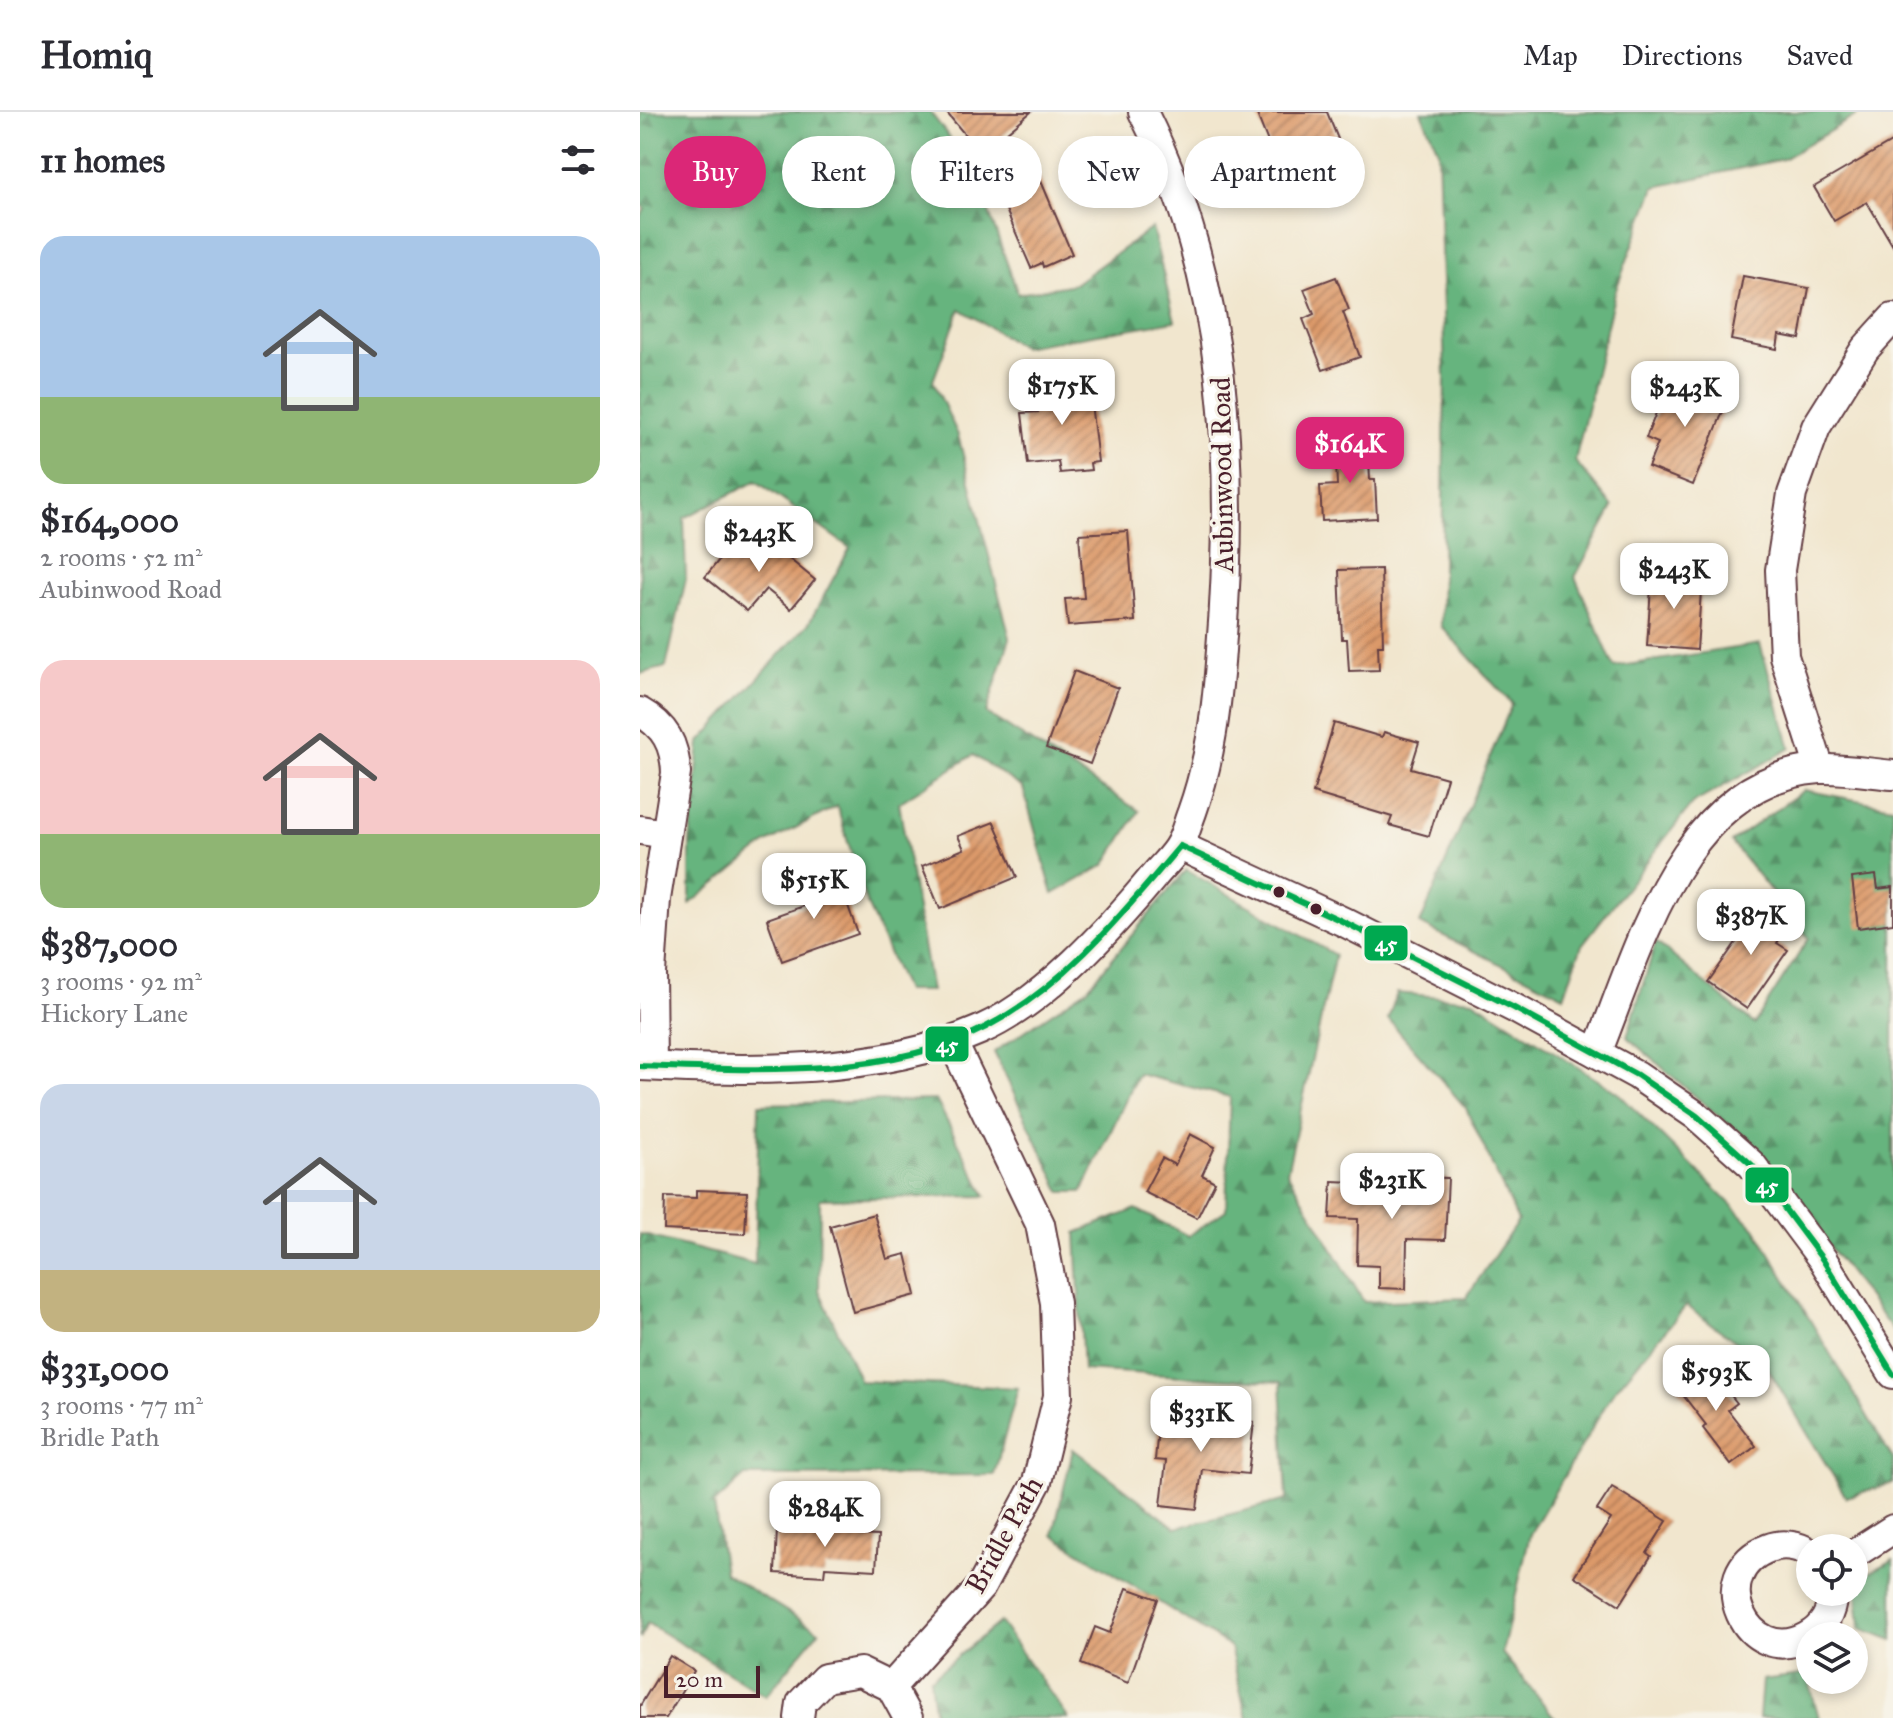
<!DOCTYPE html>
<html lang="en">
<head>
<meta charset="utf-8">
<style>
	body { margin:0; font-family:"IM FELL Great Primer",serif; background:#f2f2f3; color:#2b2b33; height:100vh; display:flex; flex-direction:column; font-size:30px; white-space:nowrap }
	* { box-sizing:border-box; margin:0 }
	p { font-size:26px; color:#7c7c81 }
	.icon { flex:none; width:44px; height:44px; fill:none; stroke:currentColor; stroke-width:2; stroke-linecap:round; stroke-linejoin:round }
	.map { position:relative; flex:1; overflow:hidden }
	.panel { display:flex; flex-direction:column; background:#fff; width:640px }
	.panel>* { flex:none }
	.top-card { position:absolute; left:24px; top:24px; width:760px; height:72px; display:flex; gap:16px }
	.fabs { position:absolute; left:1156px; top:1422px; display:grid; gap:16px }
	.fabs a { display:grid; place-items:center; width:72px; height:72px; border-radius:50%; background:#fff; box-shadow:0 4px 12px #0003; font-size:40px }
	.scale { position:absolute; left:24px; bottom:20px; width:96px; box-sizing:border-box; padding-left:8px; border:4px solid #4a1f2b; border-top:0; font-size:22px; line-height:28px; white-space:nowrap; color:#4a1f2b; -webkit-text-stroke:6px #f7f3e8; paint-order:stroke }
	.price { position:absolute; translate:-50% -68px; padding:0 18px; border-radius:16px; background:#fff; color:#222; font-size:26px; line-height:52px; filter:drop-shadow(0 2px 4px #0008) }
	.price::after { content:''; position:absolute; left:50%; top:48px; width:24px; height:18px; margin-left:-12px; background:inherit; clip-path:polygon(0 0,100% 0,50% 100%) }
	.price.on { background:#db2777; color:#fff }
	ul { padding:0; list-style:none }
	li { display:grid; align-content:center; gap:16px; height:424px; padding:0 40px }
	li span { display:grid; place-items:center; height:248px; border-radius:24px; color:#555 }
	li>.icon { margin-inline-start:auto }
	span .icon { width:144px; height:144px; fill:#fffc; stroke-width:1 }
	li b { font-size:34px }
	h2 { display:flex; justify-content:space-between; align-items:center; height:96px; padding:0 40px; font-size:34px }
	.pill { padding:0 28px; border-radius:36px; background:#fff; box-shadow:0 4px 12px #0003; font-size:28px; line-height:72px }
	.pill.on { background:#db2777; color:#fff }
	header { display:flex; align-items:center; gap:48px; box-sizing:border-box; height:112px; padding:0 40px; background:#fff; border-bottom:2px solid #e1e1e2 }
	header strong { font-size:38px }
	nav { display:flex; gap:44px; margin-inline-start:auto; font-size:28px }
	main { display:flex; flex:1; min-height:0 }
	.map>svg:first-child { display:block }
	.forest { fill:url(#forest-firs); stroke:#586a54; stroke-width:2 }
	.building { fill:url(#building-hatch) }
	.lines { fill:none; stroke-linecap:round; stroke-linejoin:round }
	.street-casing { stroke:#633d43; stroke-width:32 }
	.street { stroke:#fff; stroke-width:28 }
	.bus-1-casing { stroke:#f7f3e8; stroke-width:12 }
	.bus-1 { stroke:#00a950; stroke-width:6 }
	.bus-dot { fill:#4a1f2b; stroke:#f7f3e8; stroke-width:3 }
	.labels { text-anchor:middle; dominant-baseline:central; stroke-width:6; stroke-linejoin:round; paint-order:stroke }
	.street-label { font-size:28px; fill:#4a1f2b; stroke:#f7f3e8 }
	.line-badge { stroke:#f7f3e8; stroke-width:3 }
	.badge-label { font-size:22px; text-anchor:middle; font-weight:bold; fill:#fff }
</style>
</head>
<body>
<header>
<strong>Homiq</strong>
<nav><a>Map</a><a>Directions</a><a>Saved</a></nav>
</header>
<main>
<section class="panel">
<h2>11 homes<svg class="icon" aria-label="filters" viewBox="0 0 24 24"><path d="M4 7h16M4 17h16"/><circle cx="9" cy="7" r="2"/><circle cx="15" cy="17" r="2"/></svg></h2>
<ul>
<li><span style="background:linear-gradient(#a9c7e8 65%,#8fb573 0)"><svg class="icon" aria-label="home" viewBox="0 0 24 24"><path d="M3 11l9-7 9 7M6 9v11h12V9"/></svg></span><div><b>$164,000</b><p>2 rooms · 52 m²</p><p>Aubinwood Road</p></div></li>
<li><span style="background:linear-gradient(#f6c9c9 70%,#8fb573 0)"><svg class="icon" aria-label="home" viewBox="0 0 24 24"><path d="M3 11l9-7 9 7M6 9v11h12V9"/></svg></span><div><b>$387,000</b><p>3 rooms · 92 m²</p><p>Hickory Lane</p></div></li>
<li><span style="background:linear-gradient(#c9d6e8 75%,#c2b280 0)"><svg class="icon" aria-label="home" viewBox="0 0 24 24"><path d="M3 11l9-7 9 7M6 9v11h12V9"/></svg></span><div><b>$331,000</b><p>3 rooms · 77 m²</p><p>Bridle Path</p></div></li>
</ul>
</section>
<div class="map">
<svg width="1253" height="1606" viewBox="0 0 1253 1606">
	<defs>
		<pattern id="forest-firs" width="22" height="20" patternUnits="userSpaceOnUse" patternTransform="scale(2)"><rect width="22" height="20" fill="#66b47e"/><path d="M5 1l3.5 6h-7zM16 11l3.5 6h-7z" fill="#569267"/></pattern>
		<pattern id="building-hatch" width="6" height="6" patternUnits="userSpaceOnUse" patternTransform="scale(2)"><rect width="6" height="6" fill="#db9969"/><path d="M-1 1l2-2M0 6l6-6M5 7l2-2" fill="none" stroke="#b47c57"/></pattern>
	</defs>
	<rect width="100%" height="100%" fill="#f7f3e8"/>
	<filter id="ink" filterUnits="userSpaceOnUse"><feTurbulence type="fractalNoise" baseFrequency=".0125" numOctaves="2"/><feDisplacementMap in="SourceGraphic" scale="16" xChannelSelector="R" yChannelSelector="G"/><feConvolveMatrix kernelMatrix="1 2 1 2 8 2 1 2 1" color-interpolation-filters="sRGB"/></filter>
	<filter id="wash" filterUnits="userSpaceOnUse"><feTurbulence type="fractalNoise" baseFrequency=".006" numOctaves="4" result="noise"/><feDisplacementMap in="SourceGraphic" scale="32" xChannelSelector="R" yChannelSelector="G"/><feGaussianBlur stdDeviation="1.8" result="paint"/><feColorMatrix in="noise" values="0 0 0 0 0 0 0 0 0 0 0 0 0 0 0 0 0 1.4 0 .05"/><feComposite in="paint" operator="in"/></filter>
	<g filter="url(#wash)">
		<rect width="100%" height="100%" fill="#f1e6ce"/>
		<g class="forest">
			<path d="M 0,0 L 290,0 L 334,58 L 378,182 L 434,172 L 512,116 L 535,209 L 382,235 L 320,197 L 293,269 L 318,323 L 370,526 L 346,601 L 499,699 L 465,753 L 413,782 L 383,676 L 333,643 L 259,691 L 291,879 L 265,879 L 226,790 L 197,694 L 127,731 L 50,792 L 50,731 L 60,630 L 169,511 L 210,436 L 116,369 L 44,406 L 46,467 L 26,555 L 0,562 L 0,104 L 5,97 L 0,91 Z"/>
			<path d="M 781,0 L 1222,0 L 1143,47 L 1015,75 L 975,180 L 935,349 L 973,395 L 935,465 L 974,555 L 1120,532 L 1151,636 L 1052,692 L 942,833 L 924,884 L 780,812 L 872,592 L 801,514 L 805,265 L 798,38 Z"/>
			<path d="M 1164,678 L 1253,695 L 1253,1091 L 1250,1093 L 1253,1098 L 1253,1219 L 1116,1037 L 987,925 L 1016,830 L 1114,912 L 1169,826 L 1091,730 Z"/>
			<path d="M 546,758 L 695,843 L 647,1060 L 724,1190 L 826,1186 L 878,1109 L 826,996 L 748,907 L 757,881 L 833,888 L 978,981 L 1115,1116 L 1253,1347 L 1253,1371 L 1206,1385 L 1124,1250 L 1046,1194 L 974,1279 L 890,1422 L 862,1541 L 915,1606 L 607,1606 L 590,1535 L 413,1423 L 433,1337 L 536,1416 L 647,1388 L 641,1270 L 443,1258 L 436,1121 L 496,1097 L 548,1124 L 586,1098 L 590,985 L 498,962 L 442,1080 L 421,1080 L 354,940 L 447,877 Z"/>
			<path d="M 296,988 L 346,1084 L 180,1087 L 179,1178 L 220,1269 L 378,1276 L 354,1363 L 105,1364 L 74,1392 L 84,1461 L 179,1519 L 126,1584 L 7,1511 L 0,1527 L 0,1122 L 115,1152 L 119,992 Z"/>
			<path d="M 1253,1448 L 1253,1528 L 1220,1516 L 1216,1468 Z"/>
			<path d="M 360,1510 L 428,1606 L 295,1606 L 290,1567 Z"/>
			<path d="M 1167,1562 L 1179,1606 L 1119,1606 L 1122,1568 Z"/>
		</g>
		<g id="blocks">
			<g class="building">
				<path d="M 306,0 L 391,0 L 341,42 Z"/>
				<path d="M 616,0 L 687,0 L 698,27 L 676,35 L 684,55 L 672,59 L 674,64 L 646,75 Z"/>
				<path d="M 1253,29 L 1253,134 L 1227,90 L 1194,109 L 1174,75 Z"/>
				<path d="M 398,62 L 432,142 L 403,155 L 402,151 L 391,156 L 358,79 Z"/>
				<path d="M 1103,164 L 1169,176 L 1160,227 L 1139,223 L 1137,237 L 1091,228 Z"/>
				<path d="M 696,165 L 709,198 L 703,200 L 720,245 L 683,258 L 663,207 L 674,202 L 664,177 Z"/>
				<path d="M 448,266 L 458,350 L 450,351 L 451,358 L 420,361 L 418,349 L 388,352 L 382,301 L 398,300 L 395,273 Z"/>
				<path d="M 1041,266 L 1089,285 L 1053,373 L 1008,355 L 1018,331 L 1006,326 L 1028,271 L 1037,275 Z"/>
				<path d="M 728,328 L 730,368 L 735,368 L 737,406 L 682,409 L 680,374 L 697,373 L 695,330 Z"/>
				<path d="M 114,418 L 175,468 L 151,497 L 126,477 L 107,499 L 65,465 L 92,432 L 98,437 Z"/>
				<path d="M 488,419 L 495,509 L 428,514 L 425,487 L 444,486 L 439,422 Z"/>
				<path d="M 741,457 L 743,533 L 738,533 L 739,558 L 709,559 L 707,527 L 702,527 L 699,458 Z"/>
				<path d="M 1012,460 L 1062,464 L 1057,538 L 1007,534 Z"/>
				<path d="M 434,559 L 478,576 L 450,652 L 406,636 Z"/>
				<path d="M 694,611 L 742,625 L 744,620 L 779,630 L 771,656 L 807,666 L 789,724 L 749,713 L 752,705 L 673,681 Z"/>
				<path d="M 354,710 L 377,765 L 300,797 L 282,754 L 324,737 L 318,724 Z"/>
				<path d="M 196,760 L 218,822 L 142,849 L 127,807 L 178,789 L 172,769 Z"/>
				<path d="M 1236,763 L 1238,777 L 1253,775 L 1253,811 L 1218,816 L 1212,766 Z"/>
				<path d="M 1115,790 L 1148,814 L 1137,831 L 1148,838 L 1107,897 L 1068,870 L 1097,829 L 1091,825 Z"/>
				<path d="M 550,1022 L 575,1035 L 562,1063 L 575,1070 L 557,1106 L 504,1080 L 522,1046 L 535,1053 Z"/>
				<path d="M 766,1065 L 808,1066 L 805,1128 L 767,1127 L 766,1177 L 739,1176 L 739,1154 L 717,1153 L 718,1107 L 690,1106 L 692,1069 L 766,1072 Z"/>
				<path d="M 56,1078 L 107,1080 L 105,1122 L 24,1118 L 25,1085 L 56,1086 Z"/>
				<path d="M 234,1102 L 247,1147 L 266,1142 L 276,1183 L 213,1200 L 190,1114 Z"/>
				<path d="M 1066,1252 L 1097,1291 L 1088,1298 L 1116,1334 L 1091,1353 L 1063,1316 L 1066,1313 L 1036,1274 Z"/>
				<path d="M 538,1301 L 614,1310 L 608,1362 L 562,1357 L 557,1397 L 521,1393 L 526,1349 L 515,1348 L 518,1316 L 537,1318 Z"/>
				<path d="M 972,1375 L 1027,1409 L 1007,1441 L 1011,1444 L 980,1493 L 934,1464 L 971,1407 L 957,1398 Z"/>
				<path d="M 190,1405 L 219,1406 L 218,1423 L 238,1424 L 236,1458 L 185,1455 L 184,1464 L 135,1461 L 137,1417 L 189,1420 Z"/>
				<path d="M 487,1476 L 518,1487 L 488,1571 L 441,1552 L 455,1515 L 470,1521 Z"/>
				<path d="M 30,1544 L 54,1559 L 26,1606 L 0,1606 L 0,1594 Z"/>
			</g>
		</g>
	</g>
	<g filter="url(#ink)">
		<use href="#blocks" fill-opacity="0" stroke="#633d43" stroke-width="2"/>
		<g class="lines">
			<defs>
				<g id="street">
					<path d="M 0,600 C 25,614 35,632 36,661 L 16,787 L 11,861 L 12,954"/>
					<path d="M 1180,657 L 1144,544 L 1140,458 L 1152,382 L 1176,315 L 1225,237 L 1253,206"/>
					<path d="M 0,718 L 26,722"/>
					<path d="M 540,734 L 704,810 L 874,896 L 997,963 L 1057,1004 L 1112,1053 L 1183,1148 L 1253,1262"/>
					<path d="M 957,941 C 999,837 1043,666 1180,657 C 1204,656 1230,661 1253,663"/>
					<path d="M 0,954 C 109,959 238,963 340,918 C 402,891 471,816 514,764 C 522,754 534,744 540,732 C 545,723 548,710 552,700 C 571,647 577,593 581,538 C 596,351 588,171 503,0"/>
					<path d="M 1170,1441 C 1158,1433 1142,1431 1129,1436 C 1062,1461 1108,1557 1166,1525 C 1184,1516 1192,1500 1193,1480"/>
					<path d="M 1214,1442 L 1253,1417"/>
					<path d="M 251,1575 L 341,1475 L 397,1370 L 418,1284 L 415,1191 L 400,1112 L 312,929"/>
					<path d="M 159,1606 L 161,1591 L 185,1566 L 220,1560 L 251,1575 L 268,1606"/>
				</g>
			</defs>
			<use href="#street" class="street-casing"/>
			<use href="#street" class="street"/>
			<defs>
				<g id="bus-1">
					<path d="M 540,734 L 704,810 L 874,896 L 997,963 L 1057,1004 L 1112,1053 L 1183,1148 L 1253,1262"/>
					<path d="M 0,954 C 109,958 247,967 346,915 C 425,874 484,800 540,734"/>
				</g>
			</defs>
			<use href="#bus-1" class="bus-1-casing"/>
			<use href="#bus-1" class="bus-1"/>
		</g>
	</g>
	<g class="bus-dot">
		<circle cx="639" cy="780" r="7"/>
		<circle cx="676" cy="797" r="7"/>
	</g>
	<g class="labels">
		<g class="street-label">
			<text transform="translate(582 363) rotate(-91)">Aubinwood Road</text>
			<text transform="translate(364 1423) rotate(-61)">Bridle Path</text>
		</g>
	</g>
	<g class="line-badge">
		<rect x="723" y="812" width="46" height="38" rx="8" fill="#00a950"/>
		<rect x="284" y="913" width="46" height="38" rx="8" fill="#00a950"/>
		<rect x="1104" y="1054" width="46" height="38" rx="8" fill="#00a950"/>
	</g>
	<g class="badge-label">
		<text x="746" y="839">45</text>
		<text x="307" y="940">45</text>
		<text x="1127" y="1081">45</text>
	</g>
</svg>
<div class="fabs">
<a><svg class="icon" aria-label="locate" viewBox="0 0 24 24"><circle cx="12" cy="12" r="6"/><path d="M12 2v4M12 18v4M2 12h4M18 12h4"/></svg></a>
<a><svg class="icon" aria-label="layers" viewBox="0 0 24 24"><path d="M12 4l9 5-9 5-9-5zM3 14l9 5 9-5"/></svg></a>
</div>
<div class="scale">20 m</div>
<b class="price" style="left:422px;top:315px">$175K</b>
<b class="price" style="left:1045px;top:317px">$243K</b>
<b class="price on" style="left:710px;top:373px">$164K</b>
<b class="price" style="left:119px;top:462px">$243K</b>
<b class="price" style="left:1034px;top:499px">$243K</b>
<b class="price" style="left:174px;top:809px">$515K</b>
<b class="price" style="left:1111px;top:845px">$387K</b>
<b class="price" style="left:752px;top:1109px">$231K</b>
<b class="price" style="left:1076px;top:1301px">$593K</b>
<b class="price" style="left:561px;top:1342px">$331K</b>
<b class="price" style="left:185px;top:1437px">$284K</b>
<div class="top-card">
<a class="pill on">Buy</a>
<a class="pill">Rent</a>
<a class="pill">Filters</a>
<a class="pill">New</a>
<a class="pill">Apartment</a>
</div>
</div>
</main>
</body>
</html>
